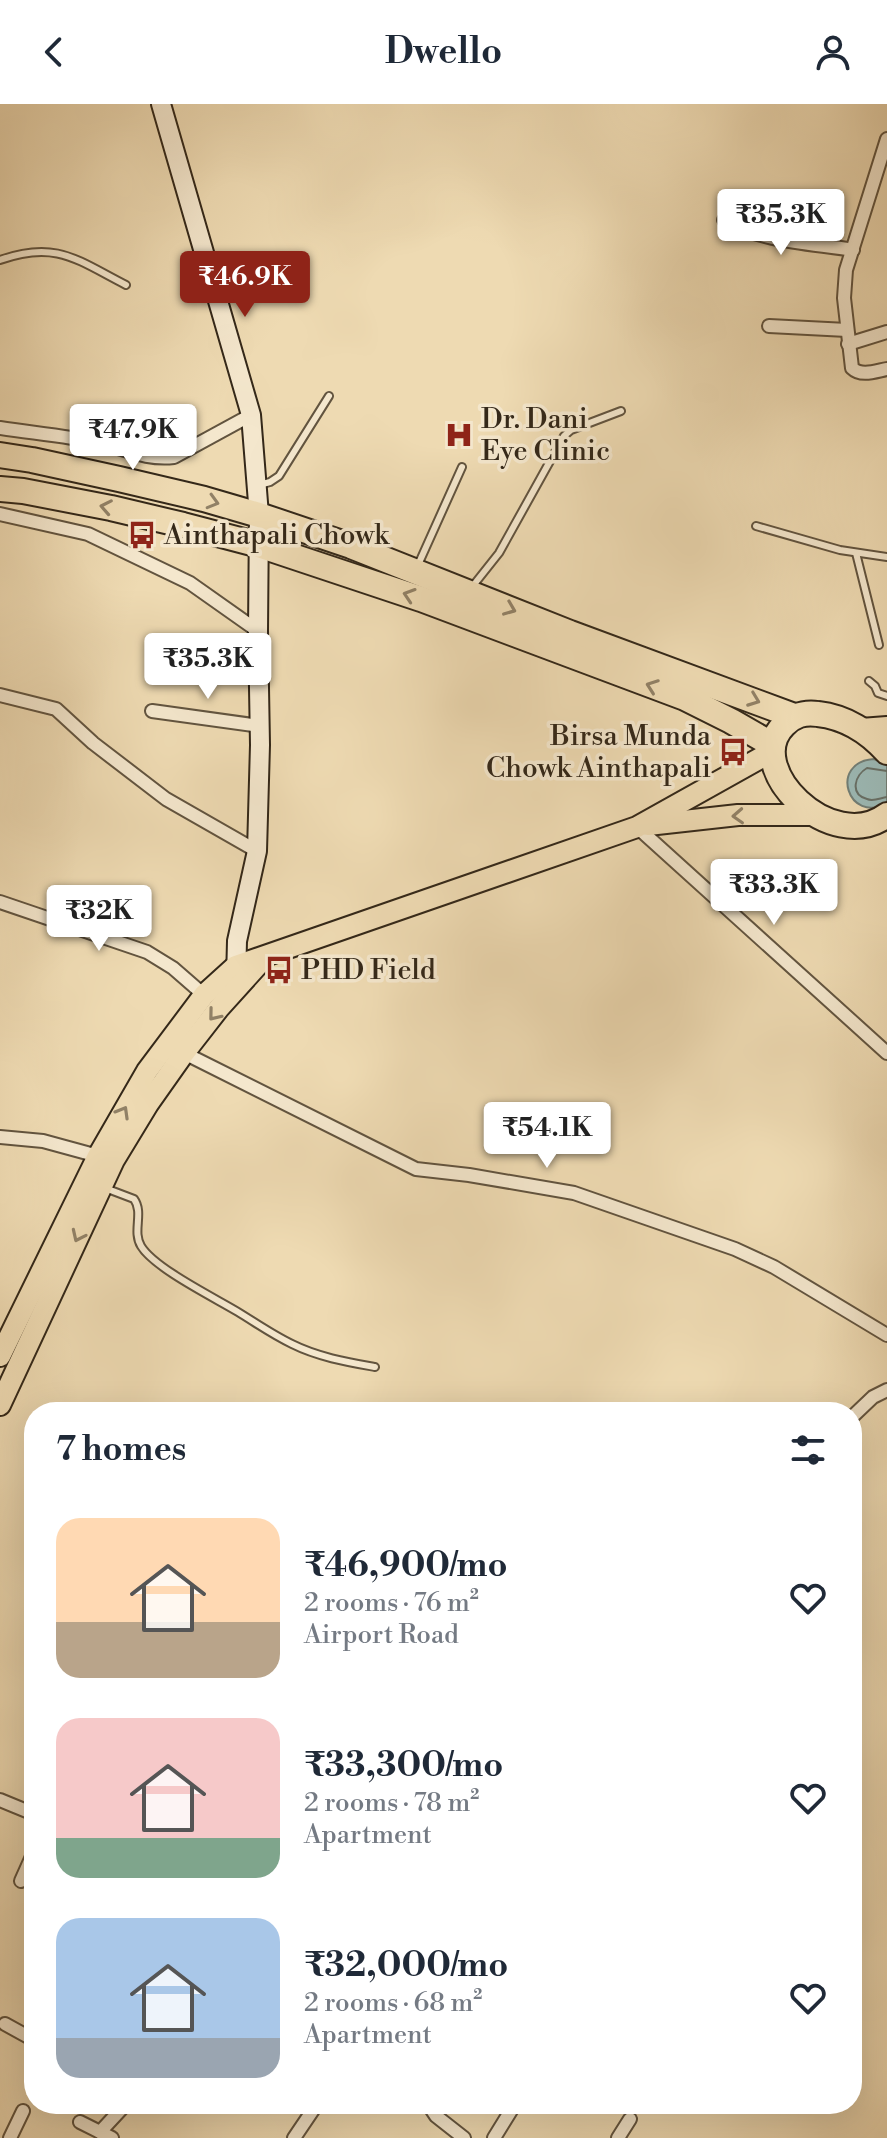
<!DOCTYPE html>
<html lang="en">
<head>
<meta charset="utf-8">
<style>
	body { margin:0; font-family:"Libre Bodoni",serif; background:#f6f6f7; color:#1f2937; height:100vh; display:flex; flex-direction:column; font-size:30px; white-space:nowrap }
	* { box-sizing:border-box; margin:0 }
	p { font-size:26px; color:#747a83 }
	.icon { flex:none; width:44px; height:44px; fill:none; stroke:currentColor; stroke-width:2; stroke-linecap:round; stroke-linejoin:round }
	.map { position:relative; flex:1; overflow:hidden }
	.sheet { position:absolute; left:24px; top:1298px; width:838px; height:712px; display:flex; flex-direction:column; background:#fff; border-radius:32px; box-shadow:0 8px 32px #0002 }
	.sheet>* { flex:none }
	.price { position:absolute; translate:-50% -68px; padding:0 18px; border-radius:8px; background:#fff; color:#222; font-size:26px; line-height:52px; filter:drop-shadow(0 2px 4px #0008) }
	.price::after { content:''; position:absolute; left:50%; top:48px; width:24px; height:18px; margin-left:-12px; background:inherit; clip-path:polygon(0 0,100% 0,50% 100%) }
	.price.current { background:#8f2418; color:#fff }
	ul { padding:0; list-style:none }
	li { display:flex; align-items:center; gap:24px; height:200px; padding:0 32px }
	li span { display:grid; place-items:center; flex:none; width:224px; height:160px; border-radius:24px; color:#555 }
	li>.icon { margin-inline-start:auto }
	span .icon { width:96px; height:96px; fill:#fffc; stroke-width:1 }
	li b { font-size:34px }
	h2 { display:flex; justify-content:space-between; align-items:center; height:96px; padding:0 32px; font-size:34px }
	header { display:flex; justify-content:space-between; align-items:center; height:104px; padding:0 32px; background:#fff; font-size:36px; font-weight:700 }
	.map>svg:first-child { display:block }
	.water { fill:#9cb9b5; stroke:#727f77; stroke-width:2 }
	.lines { fill:none; stroke-linecap:round; stroke-linejoin:round }
	.shore { stroke:#687067; stroke-width:2 }
	.lane-casing { stroke:#62543f; stroke-width:10 }
	.street-casing { stroke:#62543f; stroke-width:16 }
	.secondary-casing { stroke:#342819; stroke-width:22 }
	.primary-casing { stroke:#342819; stroke-width:24 }
	.highway-casing { stroke:#342819; stroke-width:28 }
	.lane { stroke:#f4e7cd; stroke-width:6 }
	.street { stroke:#f4e7cd; stroke-width:12 }
	.secondary { stroke:#f4e7cd; stroke-width:18 }
	.primary { stroke:#eedab2; stroke-width:20 }
	.highway { stroke:#eedab2; stroke-width:24 }
	.oneway { stroke:#918166 }
	.labels { text-anchor:middle; dominant-baseline:central; stroke-width:7; stroke-linejoin:round; paint-order:stroke }
	.poi-label { font-size:28px; fill:#342819; stroke:#f4e7cd; text-anchor:start }
</style>
</head>
<body>
<header><svg class="icon" aria-label="back" viewBox="0 0 24 24"><path d="M15 5l-7 7 7 7"/></svg>Dwello<svg class="icon" aria-label="person" viewBox="0 0 24 24"><circle cx="12" cy="8" r="4"/><path d="M4 21q1-7 8-7t8 7"/></svg></header>
<div class="map">
<svg width="887" height="2034" viewBox="0 0 887 2034">
	<rect width="100%" height="100%" fill="#eedab2"/>
	<filter id="stains"><feTurbulence type="fractalNoise" baseFrequency=".0025" numOctaves="4"/><feColorMatrix values="0 0 0 0 .2 0 0 0 0 .09 0 0 0 0 .02 0 0 0 .5 -.17"/></filter>
	<radialGradient id="worn" r=".72"><stop offset=".6" stop-color="#630" stop-opacity="0"/><stop offset="1" stop-color="#630" stop-opacity=".3"/></radialGradient>
	<path class="water" d="M 874,655 L 887,661 L 887,699 C 848,721 828,658 874,655 Z"/>
	<g class="lines">
		<path class="shore" d="M 887,667 L 867,664 C 855,671 849,690 867,695 C 873,698 880,694 887,693"/>
		<defs>
			<g id="lane">
				<path d="M 0,156 C 56,136 77,156 126,181"/>
				<path d="M 259,381 L 270,378 L 279,372 L 329,292"/>
				<path d="M 756,422 L 840,446 L 887,453"/>
				<path d="M 856,449 L 879,541"/>
				<path d="M 418,461 L 462,363"/>
				<path d="M 472,483 L 499,449 L 564,332 L 571,326 L 621,307"/>
				<path d="M 869,577 L 875,582 L 878,589 L 887,592"/>
				<path d="M 105,1084 L 134,1095 C 144,1109 132,1127 141,1142 C 154,1164 215,1194 238,1208 C 256,1219 273,1231 292,1240 C 318,1253 347,1258 375,1263"/>
			</g>
			<g id="street">
				<path d="M 887,35 L 846,166 L 844,194 L 852,264 C 861,273 876,267 887,265"/>
				<path d="M 724,116 C 762,138 810,139 853,146"/>
				<path d="M 769,222 L 847,226"/>
				<path d="M 848,240 L 887,228"/>
				<path d="M 0,324 C 33,329 67,332 100,339 C 126,345 145,356 174,353 L 251,311"/>
				<path d="M 0,410 L 88,430 L 190,479 L 258,527"/>
				<path d="M 0,591 L 56,605 L 93,639 L 166,695 L 257,747"/>
				<path d="M 152,607 L 260,622"/>
				<path d="M 637,723 L 887,949"/>
				<path d="M 0,798 L 147,848 L 173,864 L 204,891"/>
				<path d="M 184,949 L 416,1065 L 469,1071 L 574,1089 L 735,1145 L 774,1163 L 887,1231"/>
				<path d="M 0,1033 L 43,1037 L 98,1052"/>
				<path d="M 852,1313 L 873,1293 L 887,1286"/>
				<path d="M 0,1696 L 34,1710"/>
				<path d="M 21,1777 L 34,1748"/>
				<path d="M 5,1920 L 34,1936"/>
				<path d="M 428,2000 L 436,2012 L 464,2034"/>
				<path d="M 80,2018 L 112,2034"/>
				<path d="M 100,2028 L 126,2000"/>
				<path d="M 10,2034 L 23,2007"/>
				<path d="M 294,2034 L 317,2000"/>
				<path d="M 494,2034 L 515,2000"/>
				<path d="M 618,2034 L 630,2015"/>
			</g>
			<path id="secondary" d="M 161,0 L 251,311 L 259,411 L 258,527 L 260,641 L 257,747 L 237,837 L 236,876"/>
			<g id="primary">
				<path d="M 861,625 L 887,623"/>
				<path d="M 648,721 L 738,711 L 816,711"/>
				<path d="M 0,1252 L 98,1052 L 147,967 L 204,891 L 236,862 L 637,723 L 773,647"/>
				<path d="M 0,1301 L 114,1056 L 148,1000 L 184,949 L 219,904 L 265,853"/>
			</g>
			<g id="highway">
				<path d="M 0,351 L 32,356 L 119,375 L 204,395 L 259,411 L 351,442 L 570,529 L 794,612"/>
				<path d="M 0,385 L 23,387 L 111,404 L 183,421 L 259,441 L 421,495 L 685,594 L 731,617 L 773,641"/>
				<path d="M 887,648 C 869,628 845,613 818,610 C 804,608 794,611 784,621 C 741,663 831,753 887,711"/>
			</g>
		</defs>
		<use href="#lane" class="lane-casing"/>
		<use href="#street" class="street-casing"/>
		<use href="#secondary" class="secondary-casing"/>
		<use href="#primary" class="primary-casing"/>
		<use href="#highway" class="highway-casing"/>
		<use href="#lane" class="lane"/>
		<use href="#street" class="street"/>
		<use href="#secondary" class="secondary"/>
		<use href="#primary" class="primary"/>
		<use href="#highway" class="highway"/>
	</g>
	<defs><path id="oneway-chevron" d="M-2-3.5L2.5 0L-2 3.5" fill="none" stroke-width="1.6" stroke-linecap="round" stroke-linejoin="round" transform="scale(2)"/></defs>
	<g class="oneway">
		<use href="#oneway-chevron" transform="translate(213 398) rotate(16)"/>
		<use href="#oneway-chevron" transform="translate(106 403) rotate(-169)"/>
		<use href="#oneway-chevron" transform="translate(409 491) rotate(-162)"/>
		<use href="#oneway-chevron" transform="translate(510 505) rotate(22)"/>
		<use href="#oneway-chevron" transform="translate(652 582) rotate(-160)"/>
		<use href="#oneway-chevron" transform="translate(754 596) rotate(21)"/>
		<use href="#oneway-chevron" transform="translate(738 712) rotate(177)"/>
		<use href="#oneway-chevron" transform="translate(214 911) rotate(129)"/>
		<use href="#oneway-chevron" transform="translate(123 1008) rotate(-60)"/>
		<use href="#oneway-chevron" transform="translate(78 1132) rotate(115)"/>
	</g>
	<defs>
		<symbol id="hospital-bare" viewBox="-9 -9 18 18"><path d="M-5-5h3v3.5h4V-5h3V5h-3V1.5h-4V5h-3Z" fill="#8f2418" stroke="#f4e7cd" stroke-width="2.5" paint-order="stroke"/></symbol>
		<symbol id="bus-bare" viewBox="-9 -9 18 18"><path d="M-5-6H5V4H4V6H2V4H-2V6H-4V4H-5ZM-3.5-4V0h7V-4ZM-3.5 1.2v1.5H-2V1.2ZM2 1.2v1.5H3.5V1.2Z" fill="#8f2418" stroke="#f4e7cd" stroke-width="2.5" paint-order="stroke"/></symbol>
	</defs>
	<g fill-rule="evenodd">
		<use href="#hospital-bare" x="439" y="311" width="40" height="40"/>
		<use href="#bus-bare" x="122" y="411" width="40" height="40"/>
		<use href="#bus-bare" x="713" y="628" width="40" height="40"/>
		<use href="#bus-bare" x="259" y="846" width="40" height="40"/>
	</g>
	<g class="labels">
		<g class="poi-label">
			<text x="481" y="315">Dr. Dani<tspan x="481" dy="32">Eye Clinic</tspan></text>
			<text x="164" y="431">Ainthapali Chowk</text>
			<text x="711" y="632" text-anchor="end">Birsa Munda<tspan x="711" dy="32">Chowk Ainthapali</tspan></text>
			<text x="301" y="866">PHD Field</text>
		</g>
	</g>
	<rect width="100%" height="100%" filter="url(#stains)"/>
	<rect width="100%" height="100%" fill="url(#worn)"/>
</svg>
<b class="price" style="left:781px;top:153px">₹35.3K</b>
<b class="price current" style="left:245px;top:215px">₹46.9K</b>
<b class="price" style="left:133px;top:368px">₹47.9K</b>
<b class="price" style="left:208px;top:597px">₹35.3K</b>
<b class="price" style="left:774px;top:823px">₹33.3K</b>
<b class="price" style="left:99px;top:849px">₹32K</b>
<b class="price" style="left:547px;top:1066px">₹54.1K</b>
<section class="sheet">
<h2>7 homes<svg class="icon" aria-label="filters" viewBox="0 0 24 24"><path d="M4 7h16M4 17h16"/><circle cx="9" cy="7" r="2"/><circle cx="15" cy="17" r="2"/></svg></h2>
<ul>
<li><span style="background:linear-gradient(#ffd9b3 65%,#b9a48a 0)"><svg class="icon" aria-label="home" viewBox="0 0 24 24"><path d="M3 11l9-7 9 7M6 9v11h12V9"/></svg></span><div><b>₹46,900/mo</b><p>2 rooms · 76 m²</p><p>Airport Road</p></div><svg class="icon" aria-label="heart" viewBox="0 0 24 24"><path d="M12 20l-8-8c-3-5 5-10 8-4 3-6 11-1 8 4z"/></svg></li>
<li><span style="background:linear-gradient(#f6c9c9 75%,#7fa58c 0)"><svg class="icon" aria-label="home" viewBox="0 0 24 24"><path d="M3 11l9-7 9 7M6 9v11h12V9"/></svg></span><div><b>₹33,300/mo</b><p>2 rooms · 78 m²</p><p>Apartment</p></div><svg class="icon" aria-label="heart" viewBox="0 0 24 24"><path d="M12 20l-8-8c-3-5 5-10 8-4 3-6 11-1 8 4z"/></svg></li>
<li><span style="background:linear-gradient(#a9c7e8 75%,#9aa5b1 0)"><svg class="icon" aria-label="home" viewBox="0 0 24 24"><path d="M3 11l9-7 9 7M6 9v11h12V9"/></svg></span><div><b>₹32,000/mo</b><p>2 rooms · 68 m²</p><p>Apartment</p></div><svg class="icon" aria-label="heart" viewBox="0 0 24 24"><path d="M12 20l-8-8c-3-5 5-10 8-4 3-6 11-1 8 4z"/></svg></li>
</ul>
</section>
</div>
</body>
</html>
